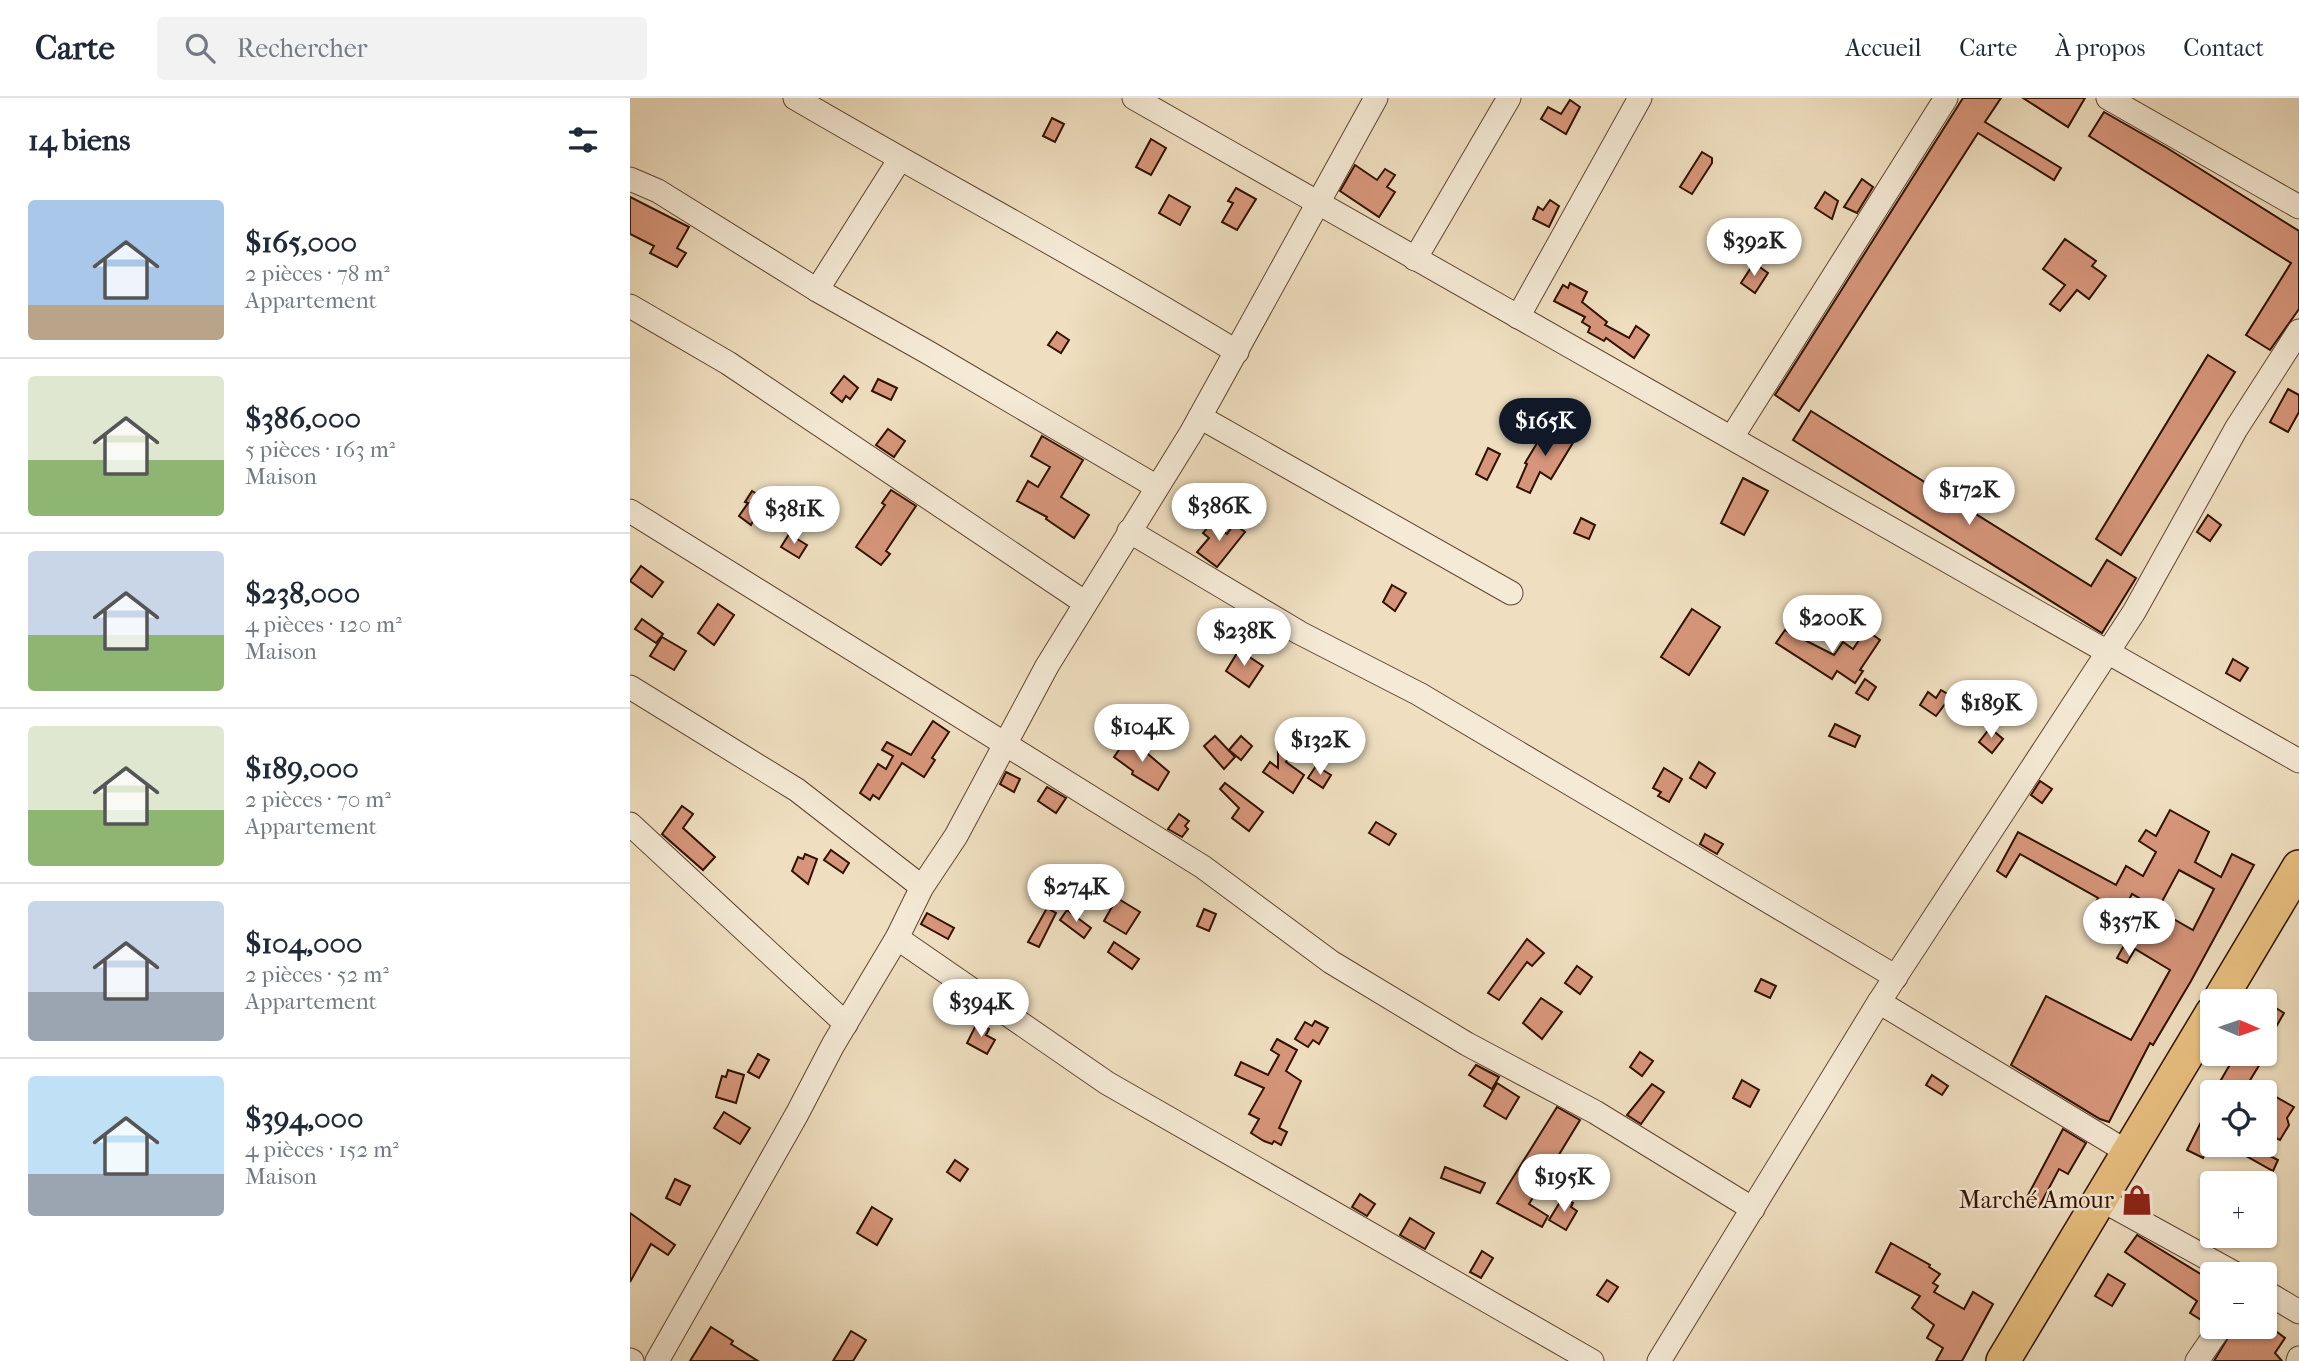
<!DOCTYPE html>
<html lang="fr">
<head>
<meta charset="utf-8">
<style>
	body { margin:0; font-family:"IM FELL French Canon",serif; background:#f2f2f3; color:#1f2937; height:100vh; display:flex; flex-direction:column; font-size:26px; white-space:nowrap }
	* { box-sizing:border-box; margin:0 }
	p { font-size:23px; color:#747a83 }
	.icon { flex:none; width:38px; height:38px; fill:none; stroke:currentColor; stroke-width:2; stroke-linecap:round; stroke-linejoin:round }
	.map { position:relative; flex:1; overflow:hidden }
	.sheet { display:flex; flex-direction:column; background:#fff; width:630px }
	.sheet>* { flex:none }
	.needle { width:46px; rotate:92deg }
	.controls { position:absolute; left:1570px; top:891px; display:grid; gap:14px }
	.controls a { display:grid; place-items:center; width:77px; height:77px; border-radius:7px; background:#fff; box-shadow:0 2px 5px #0004; font-size:35px }
	.price { position:absolute; translate:-50% -60px; padding:0 16px; border-radius:24px; background:#fff; color:#222; font-size:23px; line-height:46px; filter:drop-shadow(0 2px 4px #0008) }
	.price::after { content:''; position:absolute; left:50%; top:42px; width:21px; height:16px; margin-left:-10px; background:inherit; clip-path:polygon(0 0,100% 0,50% 100%) }
	.price.selected { background:#111827; color:#fff }
	ul { padding:0; list-style:none }
	li { display:flex; align-items:center; gap:21px; height:175px; padding:0 28px }
	li+li { border-top:2px solid #e0e1e3 }
	li span { display:grid; place-items:center; flex:none; width:196px; height:140px; border-radius:7px; color:#555 }
	li>.icon { margin-inline-start:auto }
	span .icon { width:84px; height:84px; fill:#fffc; stroke-width:1 }
	li b { font-size:30px }
	h2 { display:flex; justify-content:space-between; align-items:center; height:84px; padding:0 28px; font-size:30px }
	header { display:flex; align-items:center; gap:42px; box-sizing:border-box; height:98px; padding:0 35px; background:#fff; border-bottom:2px solid #e0e1e3 }
	header strong { font-size:33px }
	nav { display:flex; gap:38px; margin-inline-start:auto; font-size:24px }
	.search { width:490px; height:63px; background:#f2f2f3; display:flex; align-items:center; gap:18px; box-sizing:border-box; padding:0 24px; border-radius:7px; color:#747a83; font-size:26px }
	main { display:flex; flex:1; min-height:0 }
	.map>svg:first-child { display:block }
	.building { fill:#d7967b; stroke:#311100; stroke-width:2; fill-rule:evenodd }
	.lines { fill:none; stroke-linecap:round; stroke-linejoin:round }
	.minor-casing { stroke:#604430; stroke-width:25 }
	.highway-casing { stroke:#311100; stroke-width:36 }
	.minor { stroke:#f5ead6; stroke-width:23 }
	.highway { stroke:#e8c080; stroke-width:33 }
	.labels { text-anchor:middle; dominant-baseline:central; stroke-width:5; stroke-linejoin:round; paint-order:stroke }
	.poi-label { font-size:24px; fill:#311100; stroke:#f5ead6; text-anchor:end }
</style>
</head>
<body>
<header>
<strong>Carte</strong>
<div class="search"><svg class="icon" aria-label="search" viewBox="0 0 24 24"><circle cx="10" cy="10" r="6"/><path d="M15 15l6 6"/></svg>Rechercher</div>
<nav><a>Accueil</a><a>Carte</a><a>À propos</a><a>Contact</a></nav>
</header>
<main>
<section class="sheet">
<h2>14 biens<svg class="icon" aria-label="filters" viewBox="0 0 24 24"><path d="M4 7h16M4 17h16"/><circle cx="9" cy="7" r="2"/><circle cx="15" cy="17" r="2"/></svg></h2>
<ul>
<li><span style="background:linear-gradient(#a9c7e8 75%,#b9a48a 0)"><svg class="icon" aria-label="home" viewBox="0 0 24 24"><path d="M3 11l9-7 9 7M6 9v11h12V9"/></svg></span><div><b>$165,000</b><p>2 pièces · 78 m²</p><p>Appartement</p></div></li>
<li><span style="background:linear-gradient(#dfe7d0 60%,#8fb573 0)"><svg class="icon" aria-label="home" viewBox="0 0 24 24"><path d="M3 11l9-7 9 7M6 9v11h12V9"/></svg></span><div><b>$386,000</b><p>5 pièces · 163 m²</p><p>Maison</p></div></li>
<li><span style="background:linear-gradient(#c9d6e8 60%,#8fb573 0)"><svg class="icon" aria-label="home" viewBox="0 0 24 24"><path d="M3 11l9-7 9 7M6 9v11h12V9"/></svg></span><div><b>$238,000</b><p>4 pièces · 120 m²</p><p>Maison</p></div></li>
<li><span style="background:linear-gradient(#dfe7d0 60%,#8fb573 0)"><svg class="icon" aria-label="home" viewBox="0 0 24 24"><path d="M3 11l9-7 9 7M6 9v11h12V9"/></svg></span><div><b>$189,000</b><p>2 pièces · 70 m²</p><p>Appartement</p></div></li>
<li><span style="background:linear-gradient(#c9d6e8 65%,#9aa5b1 0)"><svg class="icon" aria-label="home" viewBox="0 0 24 24"><path d="M3 11l9-7 9 7M6 9v11h12V9"/></svg></span><div><b>$104,000</b><p>2 pièces · 52 m²</p><p>Appartement</p></div></li>
<li><span style="background:linear-gradient(#bfe0f5 70%,#9aa5b1 0)"><svg class="icon" aria-label="home" viewBox="0 0 24 24"><path d="M3 11l9-7 9 7M6 9v11h12V9"/></svg></span><div><b>$394,000</b><p>4 pièces · 152 m²</p><p>Maison</p></div></li>
</ul>
</section>
<div class="map">
<svg width="1669" height="1263" viewBox="0 0 1669 1263">
	<rect width="100%" height="100%" fill="#efdfc0"/>
	<filter id="stains"><feTurbulence type="fractalNoise" baseFrequency=".00286" numOctaves="4"/><feColorMatrix values="0 0 0 0 .2 0 0 0 0 .09 0 0 0 0 .02 0 0 0 .5 -.17"/></filter>
	<radialGradient id="worn" r=".72"><stop offset=".6" stop-color="#630" stop-opacity="0"/><stop offset="1" stop-color="#630" stop-opacity=".3"/></radialGradient>
	<g class="building">
		<path d="M 1333,0 L 1371,0 L 1355,24 L 1431,70 L 1424,82 L 1348,35 L 1169,313 L 1145,297 Z"/>
		<path d="M 1393,0 L 1455,0 L 1438,29 Z"/>
		<path d="M 940,2 L 950,9 L 936,36 L 911,21 L 918,9 L 931,16 Z"/>
		<path d="M 1474,14 L 1537,50 L 1669,133 L 1669,211 L 1640,252 L 1616,237 L 1661,165 L 1459,38 Z"/>
		<path d="M 422,20 L 434,26 L 425,44 L 413,38 Z"/>
		<path d="M 521,41 L 536,50 L 521,77 L 506,69 Z"/>
		<path d="M 1072,54 L 1082,60 L 1082,65 L 1062,96 L 1050,89 Z"/>
		<path d="M 725,67 L 747,82 L 755,71 L 765,77 L 757,89 L 765,94 L 749,119 L 710,93 Z"/>
		<path d="M 1232,81 L 1243,89 L 1227,115 L 1214,109 Z"/>
		<path d="M 606,90 L 626,101 L 607,132 L 592,124 L 603,105 L 598,103 Z"/>
		<path d="M 1195,94 L 1208,103 L 1202,121 L 1185,110 Z"/>
		<path d="M 539,97 L 560,109 L 550,127 L 529,115 Z"/>
		<path d="M 0,99 L 59,129 L 47,150 L 56,155 L 47,169 L 20,155 L 24,148 L 0,136 Z"/>
		<path d="M 920,102 L 929,108 L 919,129 L 903,121 L 908,109 L 913,112 Z"/>
		<path d="M 1435,141 L 1466,163 L 1462,168 L 1476,178 L 1459,201 L 1447,192 L 1430,213 L 1420,206 L 1435,187 L 1413,171 Z"/>
		<path d="M 1124,165 L 1138,175 L 1125,195 L 1111,185 Z"/>
		<path d="M 940,185 L 957,194 L 952,204 L 977,224 L 975,227 L 999,240 L 1006,228 L 1019,237 L 1004,260 L 976,240 L 974,243 L 958,234 L 960,229 L 952,224 L 955,219 L 924,203 L 933,187 L 938,190 Z"/>
		<path d="M 427,234 L 439,242 L 431,255 L 418,247 Z"/>
		<path d="M 1578,257 L 1605,274 L 1491,457 L 1466,441 Z"/>
		<path d="M 214,278 L 228,290 L 220,301 L 216,298 L 212,304 L 201,295 Z"/>
		<path d="M 248,281 L 267,290 L 261,302 L 242,293 Z"/>
		<path d="M 1658,291 L 1669,297 L 1669,314 L 1658,334 L 1640,324 Z"/>
		<path d="M 1181,313 L 1461,488 L 1477,462 L 1506,480 L 1472,535 L 1163,342 Z"/>
		<path d="M 918,327 L 944,343 L 921,381 L 910,374 L 900,395 L 887,389 L 897,366 L 895,365 Z"/>
		<path d="M 258,331 L 275,343 L 264,359 L 246,347 Z"/>
		<path d="M 412,338 L 453,362 L 431,399 L 459,417 L 444,440 L 416,421 L 417,419 L 387,403 L 398,383 L 408,389 L 420,369 L 401,358 Z"/>
		<path d="M 858,350 L 870,356 L 857,382 L 846,376 Z"/>
		<path d="M 1113,380 L 1138,393 L 1114,437 L 1091,425 Z"/>
		<path d="M 261,392 L 286,408 L 256,453 L 260,456 L 251,467 L 226,449 L 255,407 L 252,405 Z"/>
		<path d="M 122,393 L 135,401 L 121,427 L 109,418 L 118,405 L 115,404 Z"/>
		<path d="M 1578,417 L 1591,427 L 1580,443 L 1567,434 Z"/>
		<path d="M 951,420 L 965,427 L 959,441 L 944,435 Z"/>
		<path d="M 582,424 L 597,436 L 604,426 L 615,434 L 587,469 L 567,454 L 579,440 L 573,435 Z"/>
		<path d="M 159,436 L 177,447 L 169,460 L 151,449 Z"/>
		<path d="M 11,468 L 33,484 L 22,499 L 0,483 Z"/>
		<path d="M 762,487 L 776,495 L 765,513 L 753,504 Z"/>
		<path d="M 88,506 L 104,517 L 84,547 L 68,535 Z"/>
		<path d="M 1062,511 L 1090,529 L 1059,577 L 1031,559 Z"/>
		<path d="M 12,521 L 33,536 L 26,545 L 5,531 Z"/>
		<path d="M 1155,532 L 1204,557 L 1213,544 L 1223,551 L 1236,532 L 1250,542 L 1230,572 L 1233,573 L 1225,585 L 1207,573 L 1202,581 L 1146,545 Z"/>
		<path d="M 32,539 L 56,553 L 44,572 L 20,558 Z"/>
		<path d="M 609,552 L 633,568 L 619,589 L 596,573 Z"/>
		<path d="M 1603,561 L 1618,570 L 1610,583 L 1596,575 Z"/>
		<path d="M 1235,581 L 1246,589 L 1238,602 L 1226,595 Z"/>
		<path d="M 1311,592 L 1321,598 L 1306,618 L 1290,607 L 1298,594 L 1306,600 Z"/>
		<path d="M 670,620 L 677,624 L 673,631 L 686,639 L 679,651 L 666,644 L 656,664 L 674,677 L 663,695 L 633,674 L 640,664 L 648,670 L 648,651 Z"/>
		<path d="M 303,623 L 319,634 L 302,660 L 305,662 L 294,679 L 272,665 L 249,701 L 243,697 L 240,702 L 230,695 L 248,666 L 256,671 L 263,658 L 252,652 L 257,644 L 281,657 Z"/>
		<path d="M 1205,626 L 1230,638 L 1225,649 L 1199,638 Z"/>
		<path d="M 1360,630 L 1373,641 L 1362,655 L 1349,644 Z"/>
		<path d="M 585,638 L 605,659 L 594,671 L 574,648 Z"/>
		<path d="M 611,638 L 622,648 L 611,662 L 599,652 Z"/>
		<path d="M 498,639 L 539,674 L 528,692 L 502,676 L 503,673 L 484,659 Z"/>
		<path d="M 1069,664 L 1085,675 L 1076,690 L 1060,680 Z"/>
		<path d="M 686,668 L 701,677 L 693,690 L 678,680 Z"/>
		<path d="M 1034,670 L 1052,681 L 1039,704 L 1028,698 L 1031,694 L 1023,690 Z"/>
		<path d="M 376,674 L 390,681 L 384,694 L 370,686 Z"/>
		<path d="M 1410,683 L 1422,691 L 1412,705 L 1401,697 Z"/>
		<path d="M 595,685 L 633,714 L 619,733 L 602,720 L 609,710 L 590,691 Z"/>
		<path d="M 417,689 L 436,700 L 426,715 L 408,703 Z"/>
		<path d="M 52,708 L 63,716 L 53,730 L 85,759 L 73,772 L 32,736 Z"/>
		<path d="M 1540,712 L 1579,734 L 1565,764 L 1591,779 L 1602,756 L 1624,767 L 1561,883 L 1523,947 L 1520,945 L 1479,1024 L 1470,1021 L 1381,967 L 1416,898 L 1501,942 L 1540,872 L 1505,851 L 1497,865 L 1487,860 L 1497,842 L 1459,821 L 1468,800 L 1390,756 L 1376,779 L 1367,773 L 1388,734 L 1486,787 L 1496,768 L 1513,778 L 1526,754 L 1509,743 L 1516,732 L 1526,738 ZM 1549,772 L 1584,791 L 1563,832 L 1540,819 L 1526,844 L 1488,823 L 1502,796 L 1528,811 Z"/>
		<path d="M 549,716 L 559,723 L 555,728 L 558,731 L 552,739 L 538,731 Z"/>
		<path d="M 746,724 L 766,736 L 759,747 L 739,735 Z"/>
		<path d="M 1075,736 L 1093,746 L 1087,756 L 1070,746 Z"/>
		<path d="M 201,752 L 219,765 L 213,775 L 194,762 Z"/>
		<path d="M 175,756 L 187,761 L 178,786 L 162,773 L 168,759 L 173,761 Z"/>
		<path d="M 487,800 L 510,814 L 496,836 L 474,823 Z"/>
		<path d="M 417,810 L 426,815 L 409,849 L 398,844 Z"/>
		<path d="M 574,811 L 586,816 L 579,833 L 567,828 Z"/>
		<path d="M 437,812 L 461,830 L 454,840 L 430,822 Z"/>
		<path d="M 297,815 L 324,830 L 318,841 L 291,826 Z"/>
		<path d="M 897,841 L 914,855 L 902,868 L 897,864 L 869,902 L 858,895 Z"/>
		<path d="M 484,844 L 509,861 L 502,871 L 478,854 Z"/>
		<path d="M 947,868 L 962,879 L 950,896 L 935,885 Z"/>
		<path d="M 1131,881 L 1146,888 L 1140,900 L 1125,893 Z"/>
		<path d="M 911,900 L 932,914 L 912,941 L 893,925 Z"/>
		<path d="M 1641,907 L 1654,915 L 1634,950 L 1634,918 Z"/>
		<path d="M 685,923 L 698,930 L 689,946 L 683,942 L 678,949 L 665,941 L 675,924 L 682,928 Z"/>
		<path d="M 347,925 L 359,931 L 356,937 L 365,942 L 357,956 L 337,945 Z"/>
		<path d="M 647,941 L 667,952 L 656,973 L 671,983 L 649,1030 L 657,1034 L 651,1047 L 644,1043 L 642,1046 L 634,1043 L 621,1035 L 629,1021 L 619,1016 L 634,990 L 605,977 L 611,964 L 638,977 L 649,957 L 641,952 Z"/>
		<path d="M 1010,954 L 1023,963 L 1012,978 L 1000,969 Z"/>
		<path d="M 128,956 L 139,962 L 129,980 L 118,974 Z"/>
		<path d="M 1606,956 L 1636,956 L 1619,984 L 1664,1009 L 1657,1020 L 1659,1027 L 1650,1042 L 1634,1034 L 1634,994 L 1584,994 Z"/>
		<path d="M 846,967 L 869,979 L 862,991 L 839,977 Z"/>
		<path d="M 98,972 L 114,977 L 106,1005 L 86,999 L 92,978 L 96,979 Z"/>
		<path d="M 1302,977 L 1318,988 L 1312,997 L 1296,987 Z"/>
		<path d="M 1112,982 L 1129,992 L 1120,1009 L 1103,1000 Z"/>
		<path d="M 867,985 L 889,999 L 876,1021 L 854,1008 Z"/>
		<path d="M 1022,986 L 1034,994 L 1011,1026 L 997,1017 Z"/>
		<path d="M 927,1009 L 950,1022 L 899,1106 L 918,1118 L 912,1129 L 867,1105 Z"/>
		<path d="M 94,1014 L 120,1030 L 110,1046 L 84,1030 Z"/>
		<path d="M 1571,1024 L 1582,1030 L 1582,1043 L 1573,1060 L 1557,1052 Z"/>
		<path d="M 1433,1031 L 1456,1045 L 1438,1076 L 1429,1071 L 1409,1109 L 1396,1101 Z"/>
		<path d="M 1616,1046 L 1648,1062 L 1643,1073 L 1611,1055 Z"/>
		<path d="M 325,1062 L 338,1071 L 330,1083 L 317,1074 Z"/>
		<path d="M 815,1069 L 855,1085 L 850,1095 L 811,1080 Z"/>
		<path d="M 45,1081 L 60,1088 L 50,1107 L 36,1100 Z"/>
		<path d="M 730,1096 L 745,1106 L 737,1118 L 722,1109 Z"/>
		<path d="M 933,1099 L 943,1105 L 941,1109 L 947,1113 L 936,1132 L 919,1122 Z"/>
		<path d="M 242,1109 L 262,1121 L 247,1147 L 227,1135 Z"/>
		<path d="M 0,1115 L 45,1147 L 38,1157 L 21,1146 L 0,1184 Z"/>
		<path d="M 780,1120 L 804,1135 L 795,1151 L 770,1137 Z"/>
		<path d="M 1507,1137 L 1582,1183 L 1582,1218 L 1576,1225 L 1560,1215 L 1567,1203 L 1495,1154 Z"/>
		<path d="M 1261,1145 L 1300,1167 L 1299,1169 L 1310,1176 L 1303,1185 L 1308,1188 L 1304,1194 L 1334,1211 L 1343,1194 L 1363,1206 L 1332,1263 L 1306,1263 L 1313,1250 L 1297,1240 L 1304,1227 L 1282,1210 L 1290,1198 L 1246,1174 Z"/>
		<path d="M 852,1153 L 863,1160 L 851,1180 L 840,1174 Z"/>
		<path d="M 1478,1176 L 1495,1186 L 1482,1208 L 1465,1198 Z"/>
		<path d="M 977,1182 L 988,1189 L 978,1204 L 967,1197 Z"/>
		<path d="M 1605,1228 L 1639,1228 L 1655,1240 L 1645,1255 L 1652,1263 L 1584,1263 Z"/>
		<path d="M 81,1229 L 103,1243 L 101,1246 L 128,1263 L 60,1263 Z"/>
		<path d="M 221,1233 L 236,1242 L 223,1263 L 203,1263 Z"/>
	</g>
	<g class="lines">
		<defs>
			<g id="minor">
				<path d="M 165,0 C 312,86 462,165 607,254"/>
				<path d="M 504,0 L 1669,663"/>
				<path d="M 1478,0 L 1669,109"/>
				<path d="M 0,81 L 28,93 L 187,192 L 299,255 L 527,389"/>
				<path d="M 785,161 L 879,0"/>
				<path d="M 187,192 L 270,61"/>
				<path d="M 0,208 L 98,265 L 454,504"/>
				<path d="M 888,219 L 1010,0"/>
				<path d="M 570,319 L 881,495"/>
				<path d="M 1102,339 L 1316,0"/>
				<path d="M 0,413 L 573,769 L 701,864 L 837,946 L 965,1014 L 1123,1111"/>
				<path d="M 499,433 L 670,535 L 789,596 L 1266,879"/>
				<path d="M 0,589 L 167,692 L 292,789"/>
				<path d="M 0,726 L 216,926"/>
				<path d="M 267,840 L 477,985 L 962,1263"/>
				<path d="M 1249,904 L 1499,1055"/>
				<path d="M 1470,1101 L 1606,1176"/>
				<path d="M 1634,1193 L 1669,1214"/>
				<path d="M 0,1262 L 2,1263"/>
				<path d="M 27,1263 L 167,1016 L 203,947 L 267,840 L 292,789 L 326,738 L 417,568 L 561,335 L 746,0"/>
				<path d="M 1029,1263 L 1249,904 L 1504,514 L 1606,331 L 1669,233"/>
				<path d="M 1567,1263 L 1591,1228"/>
				<path d="M 1668,1263 L 1669,1260"/>
			</g>
			<g id="highway">
				<path d="M 1589,903 L 1669,769"/>
				<path d="M 1373,1263 L 1582,915"/>
			</g>
		</defs>
		<use href="#minor" class="minor-casing"/>
		<use href="#highway" class="highway-casing"/>
		<use href="#minor" class="minor"/>
		<use href="#highway" class="highway"/>
	</g>
	<defs>
		<symbol id="shop-bare" viewBox="-9 -9 18 18"><path d="M-5-2.5h2.3a2.7 3.5 0 0 1 5.4 0H5L5.5 6h-11ZM-1.5-2.5h3a1.5 2.3 0 0 0-3 0Z" fill="#8f2418" stroke="#f5ead6" stroke-width="2.5" paint-order="stroke"/></symbol>
	</defs>
	<g fill-rule="evenodd">
		<use href="#shop-bare" x="1485" y="1080" width="44" height="44"/>
	</g>
	<g class="labels">
		<g class="poi-label">
			<text x="1484" y="1102">Marché Amour</text>
		</g>
	</g>
	<rect width="100%" height="100%" filter="url(#stains)"/>
	<rect width="100%" height="100%" fill="url(#worn)"/>
</svg>
<div class="controls">
<a><svg class="needle" viewBox="-14 -14 28 28"><path d="M0-13l5 13h-10z" fill="#e53935"/><path d="M0 13l5-13h-10z" fill="#747a83"/></svg></a>
<a><svg class="icon" aria-label="locate" viewBox="0 0 24 24"><circle cx="12" cy="12" r="6"/><path d="M12 2v4M12 18v4M2 12h4M18 12h4"/></svg></a>
<a>+</a>
<a>−</a>
</div>
<b class="price" style="left:1124px;top:180px">$392K</b>
<b class="price selected" style="left:915px;top:360px">$165K</b>
<b class="price" style="left:1339px;top:429px">$172K</b>
<b class="price" style="left:589px;top:445px">$386K</b>
<b class="price" style="left:164px;top:448px">$381K</b>
<b class="price" style="left:1202px;top:557px">$200K</b>
<b class="price" style="left:614px;top:570px">$238K</b>
<b class="price" style="left:1361px;top:642px">$189K</b>
<b class="price" style="left:512px;top:666px">$104K</b>
<b class="price" style="left:690px;top:679px">$132K</b>
<b class="price" style="left:446px;top:826px">$274K</b>
<b class="price" style="left:1499px;top:860px">$357K</b>
<b class="price" style="left:351px;top:941px">$394K</b>
<b class="price" style="left:934px;top:1116px">$195K</b>
</div>
</main>
</body>
</html>
